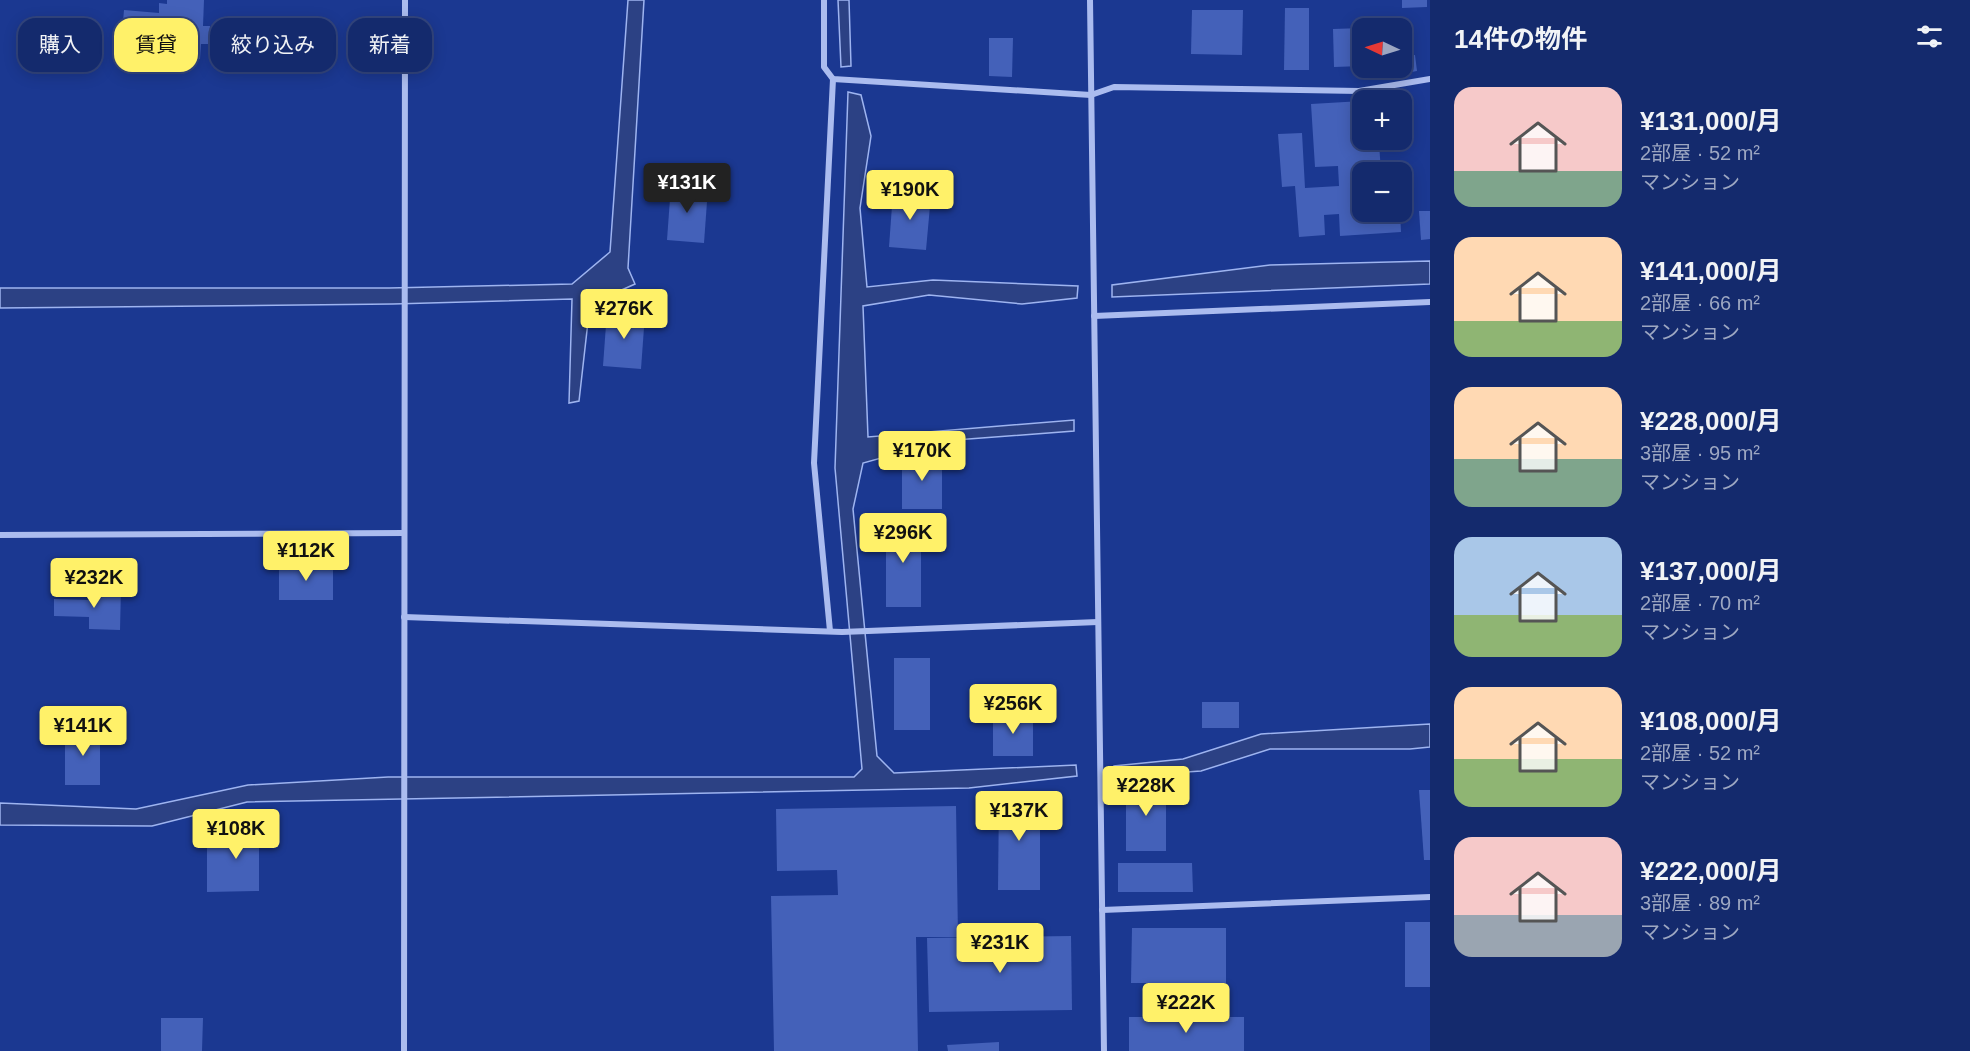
<!DOCTYPE html>
<html lang="ja">
<head>
<meta charset="utf-8">
<style>
	body { margin:0; font-family:Helvetica,"Noto Sans JP",sans-serif; background:#1d3272; color:#f1f3f6; height:100vh; display:flex; flex-direction:column; font-size:22px; white-space:nowrap }
	* { box-sizing:border-box; margin:0 }
	p { font-size:20px; color:#9da7c2 }
	.icon { flex:none; width:33px; height:33px; fill:none; stroke:currentColor; stroke-width:2; stroke-linecap:round; stroke-linejoin:round }
	.map { position:relative; flex:1; overflow:hidden }
	.panel { display:flex; flex-direction:column; background:#142a6d; width:540px }
	.panel>* { flex:none }
	.banner { position:absolute; left:18px; top:18px; width:570px; height:54px; display:flex; gap:12px }
	.needle { width:39px; rotate:274deg }
	.buttons { position:absolute; left:1352px; top:18px; display:grid; gap:12px }
	.buttons a { display:grid; place-items:center; width:60px; height:60px; border-radius:12px; background:#142a6d; box-shadow:0 3px 15px #0003,0 0 0 2px #334680; font-size:30px }
	.price { position:absolute; translate:-50% -51px; padding:0 14px; border-radius:6px; background:#fff169; color:#111; font-size:20px; line-height:39px; filter:drop-shadow(0 2px 3px #0008) }
	.price::after { content:''; position:absolute; left:50%; top:36px; width:18px; height:14px; margin-left:-9px; background:inherit; clip-path:polygon(0 0,100% 0,50% 100%) }
	.price.current { background:#222; color:#fff }
	ul { padding:0; list-style:none }
	li { display:flex; align-items:center; gap:18px; height:150px; padding:0 24px }
	li span { display:grid; place-items:center; flex:none; width:168px; height:120px; border-radius:18px; color:#555 }
	li>.icon { margin-inline-start:auto }
	span .icon { width:72px; height:72px; fill:#fffc; stroke-width:1 }
	li b { font-size:26px }
	h2 { display:flex; justify-content:space-between; align-items:center; height:72px; padding:0 24px; font-size:26px }
	.tag { padding:0 21px; border-radius:18px; background:#142a6d; box-shadow:0 3px 15px #0003,0 0 0 2px #334680; font-size:21px; line-height:54px }
	.tag.current { background:#fff169; color:#111 }
	main { display:flex; flex:1; min-height:0 }
	.map>svg:first-child { display:block }
	.water { fill:#2c4184; stroke:#9eb4f0; stroke-width:1.5 }
	.building { fill:#4461b9 }
	.lines { fill:none; stroke-linecap:round; stroke-linejoin:round }
	.minor { stroke:#abbcef; stroke-width:6 }
</style>
</head>
<body>
<main>
<div class="map">
<svg width="1430" height="1051" viewBox="0 0 1430 1051">
	<rect width="100%" height="100%" fill="#1b3891"/>
	<g class="water">
		<path d="M 628,0 L 644,0 L 628,268 L 635,284 L 590,304 L 579,401 L 569,403 L 572,299 L 393,304 L 0,308 L 0,288 L 389,288 L 572,284 L 610,252 Z"/>
		<path d="M 838,0 L 849,0 L 851,66 L 841,67 Z"/>
		<path d="M 848,92 L 861,95 L 871,136 L 860,208 L 867,287 L 933,280 L 1078,286 L 1077,298 L 1022,304 L 929,295 L 863,306 L 868,437 L 1074,420 L 1074,431 L 942,441 L 863,463 L 853,509 L 877,756 L 894,773 L 1076,765 L 1077,776 L 969,788 L 247,802 L 152,826 L 0,825 L 0,803 L 136,809 L 248,785 L 388,777 L 854,777 L 862,769 L 835,468 Z"/>
		<path d="M 1430,261 L 1430,284 L 1112,297 L 1112,285 L 1270,265 Z"/>
		<path d="M 1430,724 L 1430,747 L 1410,749 L 1270,749 L 1201,771 L 1114,777 L 1114,766 L 1183,759 L 1261,734 Z"/>
	</g>
	<g class="building">
		<path d="M 167,0 L 204,0 L 203,26 L 210,26 L 209,44 L 201,44 L 200,59 L 156,56 L 156,48 L 121,45 L 124,10 L 159,13 L 159,3 L 167,4 Z"/>
		<path d="M 1402,0 L 1427,0 L 1427,7 L 1402,8 Z"/>
		<path d="M 1285,8 L 1309,8 L 1309,70 L 1284,70 Z"/>
		<path d="M 1192,10 L 1243,10 L 1242,55 L 1191,54 Z"/>
		<path d="M 1362,28 L 1362,66 L 1334,67 L 1333,29 Z"/>
		<path d="M 989,38 L 1013,38 L 1012,77 L 989,76 Z"/>
		<path d="M 1415,55 L 1417,71 L 1384,77 L 1382,68 L 1401,68 L 1401,57 Z"/>
		<path d="M 1362,101 L 1362,140 L 1387,140 L 1387,142 L 1379,143 L 1381,172 L 1362,172 L 1362,212 L 1400,212 L 1401,232 L 1340,236 L 1339,214 L 1324,215 L 1325,235 L 1299,237 L 1295,186 L 1282,187 L 1278,134 L 1302,133 L 1305,188 L 1339,186 L 1338,166 L 1315,167 L 1311,104 Z"/>
		<path d="M 671,185 L 708,188 L 704,243 L 667,240 Z"/>
		<path d="M 893,192 L 931,195 L 926,250 L 889,247 Z"/>
		<path d="M 1419,211 L 1430,211 L 1430,239 L 1421,240 Z"/>
		<path d="M 607,311 L 645,314 L 641,369 L 603,366 Z"/>
		<rect x="902" y="454" width="40" height="55"/>
		<rect x="886" y="521" width="35" height="86"/>
		<rect x="279" y="563" width="54" height="37"/>
		<path d="M 90,588 L 121,588 L 120,630 L 89,629 L 89,617 L 54,616 L 54,599 L 90,600 Z"/>
		<rect x="894" y="658" width="36" height="72"/>
		<rect x="1202" y="702" width="37" height="26"/>
		<rect x="993" y="714" width="40" height="42"/>
		<rect x="65" y="730" width="35" height="55"/>
		<rect x="1126" y="783" width="40" height="68"/>
		<path d="M 1419,790 L 1430,790 L 1430,860 L 1424,860 Z"/>
		<path d="M 999,794 L 1040,794 L 1040,890 L 998,890 Z"/>
		<path d="M 956,806 L 958,937 L 916,937 L 918,1051 L 774,1051 L 771,896 L 838,895 L 837,870 L 777,871 L 776,809 Z"/>
		<path d="M 234,817 L 259,817 L 259,891 L 207,892 L 207,847 L 234,847 Z"/>
		<path d="M 1118,863 L 1192,863 L 1193,892 L 1118,892 Z"/>
		<rect x="1405" y="922" width="25" height="65"/>
		<path d="M 1132,928 L 1226,928 L 1226,983 L 1131,983 Z"/>
		<path d="M 1071,936 L 1072,1010 L 929,1012 L 927,938 Z"/>
		<rect x="1129" y="1017" width="115" height="34"/>
		<path d="M 161,1018 L 203,1018 L 202,1051 L 161,1051 Z"/>
		<path d="M 999,1042 L 999,1051 L 948,1051 L 947,1045 Z"/>
	</g>
	<g class="lines">
		<g class="minor">
			<path d="M 824,0 L 824,67 L 833,79 L 1091,95 L 1114,87 L 1359,91 L 1430,79"/>
			<path d="M 1090,0 L 1104,1051"/>
			<path d="M 1094,316 L 1430,302"/>
			<path d="M 0,535 L 404,533"/>
			<path d="M 404,617 L 842,632 L 1098,622"/>
			<path d="M 830,631 L 814,463 L 833,79"/>
			<path d="M 1102,910 L 1430,897"/>
			<path d="M 404,1051 L 405,0"/>
		</g>
	</g>
</svg>
<div class="buttons">
<a><svg class="needle" viewBox="-14 -14 28 28"><path d="M0-13l5 13h-10z" fill="#e53935"/><path d="M0 13l5-13h-10z" fill="#9da7c2"/></svg></a>
<a>+</a>
<a>−</a>
</div>
<b class="price current" style="left:687px;top:214px">¥131K</b>
<b class="price" style="left:910px;top:221px">¥190K</b>
<b class="price" style="left:624px;top:340px">¥276K</b>
<b class="price" style="left:922px;top:482px">¥170K</b>
<b class="price" style="left:903px;top:564px">¥296K</b>
<b class="price" style="left:306px;top:582px">¥112K</b>
<b class="price" style="left:94px;top:609px">¥232K</b>
<b class="price" style="left:1013px;top:735px">¥256K</b>
<b class="price" style="left:83px;top:757px">¥141K</b>
<b class="price" style="left:1146px;top:817px">¥228K</b>
<b class="price" style="left:1019px;top:842px">¥137K</b>
<b class="price" style="left:236px;top:860px">¥108K</b>
<b class="price" style="left:1000px;top:974px">¥231K</b>
<b class="price" style="left:1186px;top:1034px">¥222K</b>
<div class="banner">
<a class="tag">購入</a>
<a class="tag current">賃貸</a>
<a class="tag">絞り込み</a>
<a class="tag">新着</a>
</div>
</div>
<section class="panel">
<h2>14件の物件<svg class="icon" aria-label="filters" viewBox="0 0 24 24"><path d="M4 7h16M4 17h16"/><circle cx="9" cy="7" r="2"/><circle cx="15" cy="17" r="2"/></svg></h2>
<ul>
<li><span style="background:linear-gradient(#f6c9c9 70%,#7fa58c 0)"><svg class="icon" aria-label="home" viewBox="0 0 24 24"><path d="M3 11l9-7 9 7M6 9v11h12V9"/></svg></span><div><b>¥131,000/月</b><p>2部屋 · 52 m²</p><p>マンション</p></div></li>
<li><span style="background:linear-gradient(#ffd9b3 70%,#8fb573 0)"><svg class="icon" aria-label="home" viewBox="0 0 24 24"><path d="M3 11l9-7 9 7M6 9v11h12V9"/></svg></span><div><b>¥141,000/月</b><p>2部屋 · 66 m²</p><p>マンション</p></div></li>
<li><span style="background:linear-gradient(#ffd9b3 60%,#7fa58c 0)"><svg class="icon" aria-label="home" viewBox="0 0 24 24"><path d="M3 11l9-7 9 7M6 9v11h12V9"/></svg></span><div><b>¥228,000/月</b><p>3部屋 · 95 m²</p><p>マンション</p></div></li>
<li><span style="background:linear-gradient(#a9c7e8 65%,#8fb573 0)"><svg class="icon" aria-label="home" viewBox="0 0 24 24"><path d="M3 11l9-7 9 7M6 9v11h12V9"/></svg></span><div><b>¥137,000/月</b><p>2部屋 · 70 m²</p><p>マンション</p></div></li>
<li><span style="background:linear-gradient(#ffd9b3 60%,#8fb573 0)"><svg class="icon" aria-label="home" viewBox="0 0 24 24"><path d="M3 11l9-7 9 7M6 9v11h12V9"/></svg></span><div><b>¥108,000/月</b><p>2部屋 · 52 m²</p><p>マンション</p></div></li>
<li><span style="background:linear-gradient(#f6c9c9 65%,#9aa5b1 0)"><svg class="icon" aria-label="home" viewBox="0 0 24 24"><path d="M3 11l9-7 9 7M6 9v11h12V9"/></svg></span><div><b>¥222,000/月</b><p>3部屋 · 89 m²</p><p>マンション</p></div></li>
</ul>
</section>
</main>
</body>
</html>
